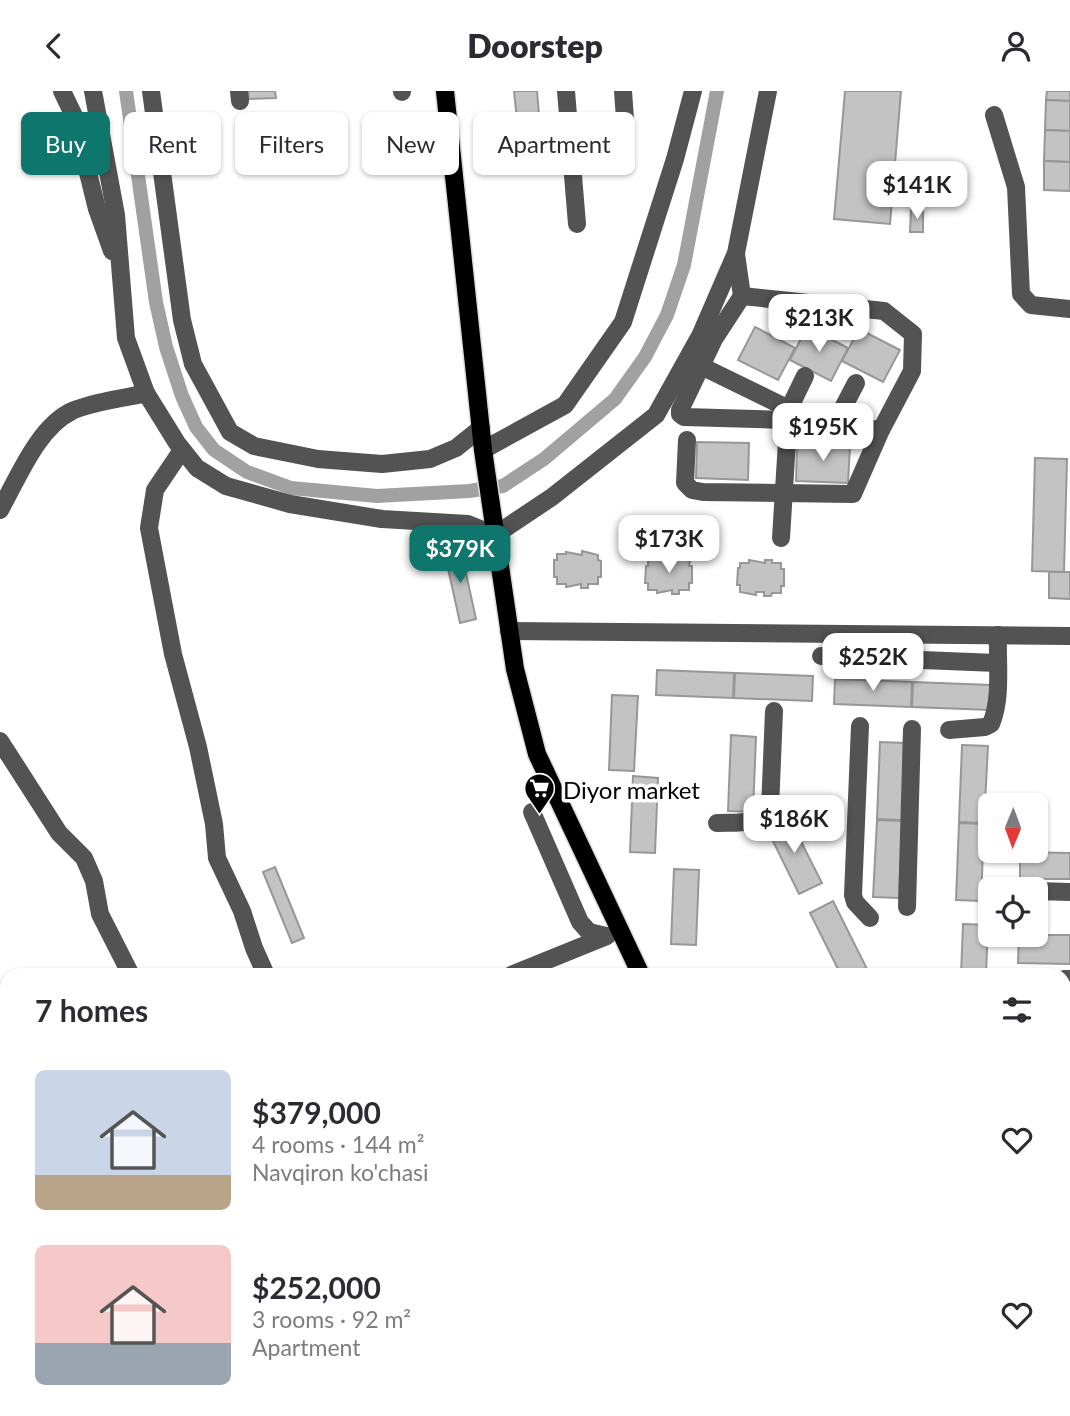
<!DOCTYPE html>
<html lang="en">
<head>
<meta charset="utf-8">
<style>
	body { margin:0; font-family:Lato,sans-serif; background:#f2f2f3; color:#2b2b33; height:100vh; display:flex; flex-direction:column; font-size:26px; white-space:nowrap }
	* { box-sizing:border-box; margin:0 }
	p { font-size:23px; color:#7c7c81 }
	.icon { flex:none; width:38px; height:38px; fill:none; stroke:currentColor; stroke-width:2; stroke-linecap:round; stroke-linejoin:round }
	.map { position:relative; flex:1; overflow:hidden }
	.side { position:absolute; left:0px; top:877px; width:1071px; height:450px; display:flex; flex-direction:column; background:#fff; border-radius:21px 21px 0 0; box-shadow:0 2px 5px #0004 }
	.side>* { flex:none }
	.guide { position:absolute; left:21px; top:21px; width:700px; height:63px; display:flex; gap:14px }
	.needle { width:46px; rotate:181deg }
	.controls { position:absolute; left:978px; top:702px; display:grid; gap:14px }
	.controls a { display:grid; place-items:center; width:70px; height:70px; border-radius:10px; background:#fff; box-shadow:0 2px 5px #0004; font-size:35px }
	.price { position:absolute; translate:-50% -60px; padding:0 16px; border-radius:14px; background:#fff; color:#222; font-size:23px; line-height:46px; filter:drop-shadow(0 2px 4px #0008) }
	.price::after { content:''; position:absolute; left:50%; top:42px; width:21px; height:16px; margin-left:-10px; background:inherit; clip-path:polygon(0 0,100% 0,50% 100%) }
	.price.selected { background:#0f766e; color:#fff }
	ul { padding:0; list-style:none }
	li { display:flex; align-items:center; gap:21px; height:175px; padding:0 35px }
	li span { display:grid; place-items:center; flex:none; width:196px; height:140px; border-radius:10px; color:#555 }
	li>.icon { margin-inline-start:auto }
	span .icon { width:84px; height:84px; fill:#fffc; stroke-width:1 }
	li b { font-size:30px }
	h2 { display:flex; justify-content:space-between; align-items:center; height:84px; padding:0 35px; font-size:30px }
	.pill { padding:0 24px; border-radius:10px; background:#fff; box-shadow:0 2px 5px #0004; font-size:24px; line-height:63px }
	.pill.selected { background:#0f766e; color:#fff }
	header { display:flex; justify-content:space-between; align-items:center; height:91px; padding:0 35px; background:#fff; font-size:32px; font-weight:800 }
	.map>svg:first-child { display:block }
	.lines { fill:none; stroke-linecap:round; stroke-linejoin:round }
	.canal { stroke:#a1a1a1; stroke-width:14 }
	.building { fill:#c3c3c3; stroke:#979797; stroke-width:2 }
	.major-casing { stroke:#dbdbdb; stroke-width:21 }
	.minor { stroke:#535353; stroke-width:18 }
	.major { stroke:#000; stroke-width:18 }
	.labels { text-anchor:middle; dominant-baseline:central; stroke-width:7; stroke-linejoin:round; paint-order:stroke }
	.poi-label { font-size:24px; fill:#000; stroke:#fff; text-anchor:start }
</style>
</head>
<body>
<header><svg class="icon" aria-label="back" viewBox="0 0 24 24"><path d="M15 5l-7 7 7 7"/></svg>Doorstep<svg class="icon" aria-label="person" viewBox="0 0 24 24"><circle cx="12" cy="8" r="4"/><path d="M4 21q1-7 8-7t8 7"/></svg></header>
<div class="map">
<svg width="1070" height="1325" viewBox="0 0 1070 1325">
	<rect width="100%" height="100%" fill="#fff"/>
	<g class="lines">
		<path class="canal" d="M 126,0 L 156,211 L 166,256 L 182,305 L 196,336 L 214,359 L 247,381 L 291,397 L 377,405 L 469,400 L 503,395 L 544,368 L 615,308 L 645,266 L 667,224 L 684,174 L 717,0"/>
	</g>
	<g class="building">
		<path d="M 248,0 L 275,0 L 276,7 L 249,8 Z"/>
		<path d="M 514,0 L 537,0 L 541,47 L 519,49 Z"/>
		<path d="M 845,0 L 901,0 L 890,133 L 834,128 Z"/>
		<path d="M 1047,0 L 1070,0 L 1070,10 L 1046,9 Z"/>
		<path d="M 1046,9 L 1070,10 L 1070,40 L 1045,39 Z"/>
		<path d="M 1045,39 L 1070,40 L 1070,71 L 1044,70 Z"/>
		<path d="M 1044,70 L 1070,71 L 1070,100 L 1044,99 Z"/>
		<path d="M 911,119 L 923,119 L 923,141 L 910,141 Z"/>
		<path d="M 755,236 L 795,257 L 778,289 L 738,269 Z"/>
		<path d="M 807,236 L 848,257 L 831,290 L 790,269 Z"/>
		<path d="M 859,238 L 900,259 L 883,291 L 842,270 Z"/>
		<path d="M 697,351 L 749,352 L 748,389 L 696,387 Z"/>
		<path d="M 797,353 L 850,355 L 848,392 L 796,390 Z"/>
		<path d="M 1035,367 L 1067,368 L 1064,481 L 1032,480 Z"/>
		<path d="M 460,455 L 476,528 L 460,532 L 444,459 Z"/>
		<path d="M 582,460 L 598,464 L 598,469 L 601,470 L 601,486 L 598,486 L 598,493 L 588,493 L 588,497 L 581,497 L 581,493 L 566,496 L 566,493 L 557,493 L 557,486 L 554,486 L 554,469 L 557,469 L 557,463 L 566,463 L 566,461 L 582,464 Z"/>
		<path d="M 673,466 L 690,470 L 689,475 L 692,475 L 692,492 L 689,492 L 689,499 L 679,499 L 679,503 L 672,503 L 672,499 L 657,502 L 657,499 L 648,499 L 648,492 L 645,492 L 646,475 L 648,475 L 648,469 L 665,467 L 665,469 L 673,470 Z"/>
		<path d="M 749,469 L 765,472 L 765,469 L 772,469 L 772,472 L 781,472 L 781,478 L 784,478 L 784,495 L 781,495 L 781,502 L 772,502 L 771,505 L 764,505 L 764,501 L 756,501 L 756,504 L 740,501 L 740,494 L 737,494 L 738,477 L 740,477 L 740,472 L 749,472 Z"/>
		<path d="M 1049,481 L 1070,481 L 1070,508 L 1049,507 Z"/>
		<path d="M 657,579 L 734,582 L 733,607 L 656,604 Z"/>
		<path d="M 735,582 L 813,585 L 812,610 L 734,607 Z"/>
		<path d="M 835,588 L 912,591 L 911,616 L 834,613 Z"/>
		<path d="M 913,591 L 991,594 L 990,619 L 912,616 Z"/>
		<path d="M 612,604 L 638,605 L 634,680 L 609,679 Z"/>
		<path d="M 731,644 L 756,646 L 753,721 L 728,720 Z"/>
		<path d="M 880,651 L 905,652 L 902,729 L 877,728 Z"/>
		<path d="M 962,654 L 988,655 L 984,732 L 959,731 Z"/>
		<path d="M 633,685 L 658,687 L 655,762 L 630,761 Z"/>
		<path d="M 788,725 L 822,792 L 799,803 L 766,736 Z"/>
		<path d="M 877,729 L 902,730 L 899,807 L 873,806 Z"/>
		<path d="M 959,732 L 984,733 L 981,810 L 956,809 Z"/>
		<path d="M 1020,761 L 1070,762 L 1070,788 L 1020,788 Z"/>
		<path d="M 275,776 L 304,847 L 292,852 L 263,781 Z"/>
		<path d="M 674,778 L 699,779 L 696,854 L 671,853 Z"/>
		<path d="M 833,810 L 867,878 L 855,884 L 841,884 L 810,822 Z"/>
		<path d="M 963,833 L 988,834 L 986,884 L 961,884 Z"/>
		<path d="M 1019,844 L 1070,844 L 1070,873 L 1018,872 Z"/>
		<rect x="1064" y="927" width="6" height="26"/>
		<path d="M 1064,1010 L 1070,1010 L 1070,1037 L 1064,1036 Z"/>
		<rect x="1064" y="1091" width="6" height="28"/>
		<path d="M 1070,1154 L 1070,1182 L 1064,1185 L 1064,1156 Z"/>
		<path d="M 1070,1222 L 1070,1323 L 1065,1325 L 1011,1325 L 1009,1320 L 1064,1320 L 1064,1240 Z"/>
		<path d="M 0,1249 L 7,1251 L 5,1295 L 0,1293 Z"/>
	</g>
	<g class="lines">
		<defs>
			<g id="major">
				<path d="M 445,0 L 483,359 L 515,578 L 537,663 L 641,884"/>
				<path d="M 847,1320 L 849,1325"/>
			</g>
		</defs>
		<use href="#major" class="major-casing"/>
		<g class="minor">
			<path d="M 62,0 L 74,25 L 97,118 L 112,160"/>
			<path d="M 93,0 L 116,124 L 126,247 L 146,302"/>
			<path d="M 151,0 L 182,229 L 193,273 L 230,341 L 254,355 L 318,368 L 382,373 L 430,368 L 456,357 L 481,337"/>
			<path d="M 239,0 L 240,10"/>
			<path d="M 402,0 L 402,1"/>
			<path d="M 566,0 L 577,133"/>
			<path d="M 623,0 L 625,28"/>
			<path d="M 994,24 L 1016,96 L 1021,203 L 1031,214 L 1070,218"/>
			<path d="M 736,163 L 742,205 L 714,248 L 680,319 L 680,323 L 684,326 L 786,329 L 881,339"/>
			<path d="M 701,275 L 789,318 L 805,285"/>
			<path d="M 834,334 L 856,292"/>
			<path d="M 687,349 L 685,392 L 692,399 L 703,401 L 853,403 L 881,339 L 912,280 L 913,243 L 884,220 L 742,205"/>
			<path d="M 182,359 L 155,399 L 149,437 L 173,563 L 198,656 L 214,733 L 217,767 L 242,820 L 254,857 L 266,884"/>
			<path d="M 483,359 L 565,314 L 623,231 L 675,68 L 693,0"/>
			<path d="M 0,419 C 18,387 38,336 72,320 C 95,310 122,308 146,302 L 177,352 L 197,377 L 226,395 L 290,413 L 382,428 L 468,433 L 495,444 L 552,406 L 656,324 L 700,245 L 736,162 L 768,0"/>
			<path d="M 781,447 L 789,318"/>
			<path d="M 509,540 L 1070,545"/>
			<path d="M 821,565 L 997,572"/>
			<path d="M 860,635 L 853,804 L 855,811 L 870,827"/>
			<path d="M 949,639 L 985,636 L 991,633 C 1002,607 997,572 998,544"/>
			<path d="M 0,650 L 59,742 L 84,767 L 94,790 L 100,823 L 131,884"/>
			<path d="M 532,721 L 580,831 L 589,841 L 606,845"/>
			<path d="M 717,732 C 737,731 756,735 770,718 L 774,620"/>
			<path d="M 1036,800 L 1070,801"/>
			<path d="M 907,816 L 912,638"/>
			<path d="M 511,884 L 607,845"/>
			<path d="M 1064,888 L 1070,888"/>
			<path d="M 1064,958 L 1070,958"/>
			<path d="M 1064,1078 L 1070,1078"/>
			<path d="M 0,1120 L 7,1122"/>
			<path d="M 199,1320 L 201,1325"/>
			<path d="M 906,1320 L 908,1325"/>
			<path d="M 341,1325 L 344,1320"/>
		</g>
		<use href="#major" class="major"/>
	</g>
	<defs>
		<symbol id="supermarket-pin" viewBox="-11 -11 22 30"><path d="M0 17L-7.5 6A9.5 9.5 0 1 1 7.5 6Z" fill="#000" stroke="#fff"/><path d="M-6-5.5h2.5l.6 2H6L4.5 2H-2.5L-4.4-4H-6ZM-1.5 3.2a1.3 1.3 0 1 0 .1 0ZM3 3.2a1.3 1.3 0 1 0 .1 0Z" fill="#fff"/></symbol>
	</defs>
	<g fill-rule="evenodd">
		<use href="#supermarket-pin" x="522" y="680" width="35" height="47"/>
	</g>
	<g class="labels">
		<g class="poi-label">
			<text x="563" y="698">Diyor market</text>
		</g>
	</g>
</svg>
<div class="controls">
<a><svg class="needle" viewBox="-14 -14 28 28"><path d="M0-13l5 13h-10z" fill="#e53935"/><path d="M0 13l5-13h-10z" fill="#7c7c81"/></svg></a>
<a><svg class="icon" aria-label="locate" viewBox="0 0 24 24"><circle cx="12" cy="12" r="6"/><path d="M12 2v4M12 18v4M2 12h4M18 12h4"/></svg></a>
</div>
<b class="price" style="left:917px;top:130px">$141K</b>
<b class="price" style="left:819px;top:263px">$213K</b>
<b class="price" style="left:823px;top:372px">$195K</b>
<b class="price" style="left:669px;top:484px">$173K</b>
<b class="price selected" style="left:460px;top:494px">$379K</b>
<b class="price" style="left:873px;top:602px">$252K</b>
<b class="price" style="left:794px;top:764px">$186K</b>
<div class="guide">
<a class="pill selected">Buy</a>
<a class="pill">Rent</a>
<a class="pill">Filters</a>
<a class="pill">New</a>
<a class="pill">Apartment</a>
</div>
<section class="side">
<h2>7 homes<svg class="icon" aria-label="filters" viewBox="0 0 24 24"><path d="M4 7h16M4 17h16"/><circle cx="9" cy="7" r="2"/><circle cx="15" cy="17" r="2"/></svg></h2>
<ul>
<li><span style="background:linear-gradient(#c9d6e8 75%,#b9a48a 0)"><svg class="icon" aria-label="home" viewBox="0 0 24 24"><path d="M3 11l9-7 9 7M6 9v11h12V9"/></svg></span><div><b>$379,000</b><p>4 rooms · 144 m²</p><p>Navqiron ko'chasi</p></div><svg class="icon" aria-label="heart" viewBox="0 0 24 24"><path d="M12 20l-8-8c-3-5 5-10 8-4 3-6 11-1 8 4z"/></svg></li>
<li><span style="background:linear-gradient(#f6c9c9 70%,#9aa5b1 0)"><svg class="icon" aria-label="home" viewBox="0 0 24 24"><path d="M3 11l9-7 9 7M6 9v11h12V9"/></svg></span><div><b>$252,000</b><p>3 rooms · 92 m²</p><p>Apartment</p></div><svg class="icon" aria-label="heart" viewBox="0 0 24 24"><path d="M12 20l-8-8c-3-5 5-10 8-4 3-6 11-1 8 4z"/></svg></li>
</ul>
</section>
</div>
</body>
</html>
